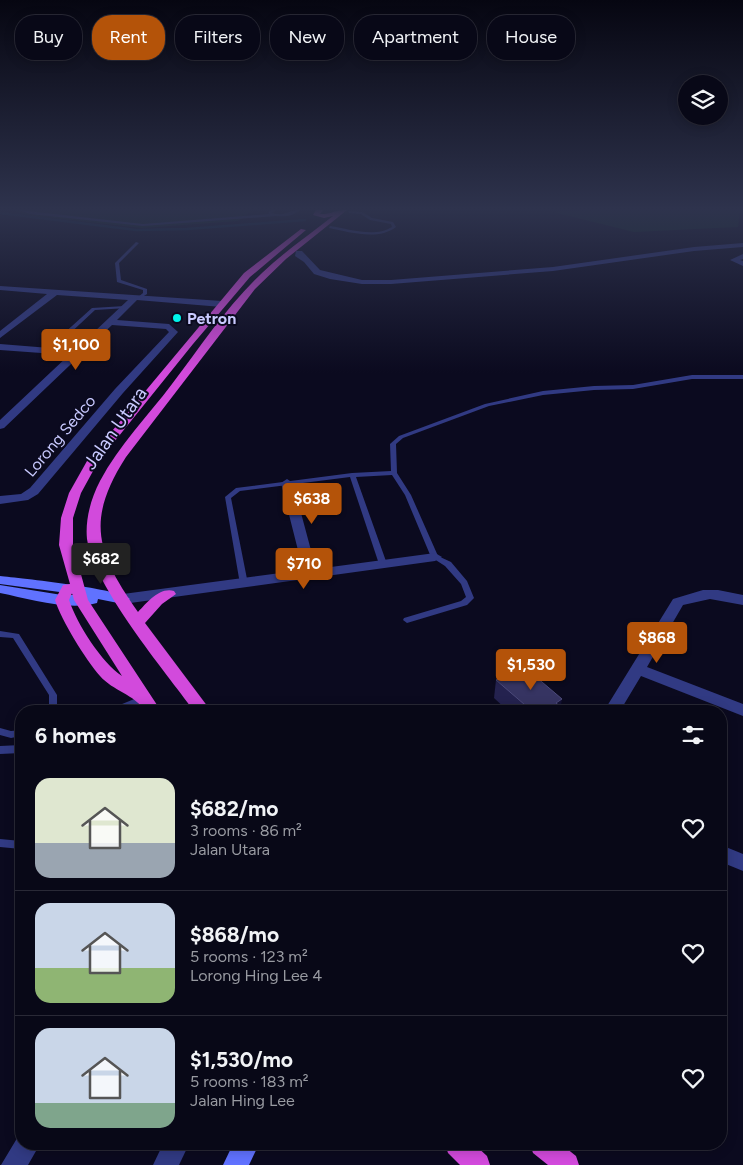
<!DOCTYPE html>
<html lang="en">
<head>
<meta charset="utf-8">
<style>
	body { margin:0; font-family:Figtree,sans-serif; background:#161624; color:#f1f3f6; height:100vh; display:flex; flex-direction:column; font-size:19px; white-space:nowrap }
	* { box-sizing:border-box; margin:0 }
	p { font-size:16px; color:#989aa1 }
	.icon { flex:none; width:28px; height:28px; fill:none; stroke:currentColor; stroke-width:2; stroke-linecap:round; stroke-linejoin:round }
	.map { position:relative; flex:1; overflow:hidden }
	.side { position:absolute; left:15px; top:705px; width:712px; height:445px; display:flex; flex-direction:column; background:#080817; border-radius:20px; box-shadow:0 2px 12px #0003,0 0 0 1px #292936 }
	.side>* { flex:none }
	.top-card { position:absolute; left:15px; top:15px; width:714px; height:45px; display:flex; gap:10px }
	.tools { position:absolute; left:678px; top:75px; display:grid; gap:10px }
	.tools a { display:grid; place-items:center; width:50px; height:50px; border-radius:50%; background:#080817; box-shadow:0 2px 12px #0003,0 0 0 1px #292936; font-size:25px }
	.price { position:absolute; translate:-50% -42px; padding:0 11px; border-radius:5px; background:#b45309; color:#fff; font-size:16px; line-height:32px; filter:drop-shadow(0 1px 2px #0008) }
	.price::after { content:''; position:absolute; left:50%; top:30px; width:15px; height:11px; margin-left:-8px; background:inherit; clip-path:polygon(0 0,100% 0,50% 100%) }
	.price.on { background:#222; color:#fff }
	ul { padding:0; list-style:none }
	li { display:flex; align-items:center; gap:15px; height:125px; padding:0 20px }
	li+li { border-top:1px solid #292936 }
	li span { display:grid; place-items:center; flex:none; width:140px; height:100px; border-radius:15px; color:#555 }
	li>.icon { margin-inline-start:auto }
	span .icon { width:60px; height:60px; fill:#fffc; stroke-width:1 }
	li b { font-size:21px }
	h2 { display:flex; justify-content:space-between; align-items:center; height:60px; padding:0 20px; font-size:21px }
	.tag { padding:0 18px; border-radius:20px; background:#080817; box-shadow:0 2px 12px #0003,0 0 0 1px #292936; font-size:18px; line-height:45px }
	.tag.on { background:#b45309; color:#fff }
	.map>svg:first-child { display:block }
	.green { fill:#0d2a25 }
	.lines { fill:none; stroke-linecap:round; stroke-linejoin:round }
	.stream { stroke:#072542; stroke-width:2.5 }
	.service { fill:#313a83; fill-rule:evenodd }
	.minor { fill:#313a83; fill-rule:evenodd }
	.secondary { fill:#6072ff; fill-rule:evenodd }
	.trunk { fill:#d24adc; fill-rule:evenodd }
	.wall { fill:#24224f }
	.shaded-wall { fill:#131134 }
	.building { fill:#363462; stroke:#4d4b7b }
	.poi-dot { fill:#00f4ea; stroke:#0b0a1f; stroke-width:2 }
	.labels { text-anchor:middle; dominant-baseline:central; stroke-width:4; stroke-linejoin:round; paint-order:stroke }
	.far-poi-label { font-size:16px; font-weight:bold; fill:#c9caff; stroke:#0b0a1f; text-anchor:start }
	.far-street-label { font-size:16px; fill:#c9caff; stroke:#0b0a1f }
	.street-label { font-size:19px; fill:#c9caff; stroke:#0b0a1f }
</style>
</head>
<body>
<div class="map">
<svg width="743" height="1165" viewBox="0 0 743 1165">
	<rect width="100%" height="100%" fill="#0b0a1f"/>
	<g class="green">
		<path d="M 14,210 L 253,210 L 238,221 L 142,228 L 25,215 Z"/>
		<path d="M 581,210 L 740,210 L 738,227 L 634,232 L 553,212 Z"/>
	</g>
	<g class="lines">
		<path class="stream" d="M 0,213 L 136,230 L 187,229 L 305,220"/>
		<g class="service">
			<path d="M 19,210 L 143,224 L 270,214 L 268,213 L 271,210 L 275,210 L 272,213 C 287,217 289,209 300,210 C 293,216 285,217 276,216 L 143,226 L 30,214 Z"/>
			<path d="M 348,211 L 362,212 L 372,218 L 393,222 L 396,227 C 378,241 349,232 329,228 L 330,226 C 350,229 374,238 392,227 L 391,224 L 370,220 L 361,214 L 349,213 Z"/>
			<path d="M 136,242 L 139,243 L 119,263 L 121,280 L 147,289 L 147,294 L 139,299 L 137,298 L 143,293 L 143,290 L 117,282 L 115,263 Z"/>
			<path d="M 125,306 L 127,307 L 127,308 L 95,310 L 66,337 L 66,339 L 88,343 L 88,345 L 63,341 L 61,340 L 62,335 L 92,308 Z"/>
			<path d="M 692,375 L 743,375 L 743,379 L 692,379 L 633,389 L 594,390 L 543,395 L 489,406 L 403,438 L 396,444 L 397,473 L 411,495 L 438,556 L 451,562 L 467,581 L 474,598 L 467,605 L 407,623 L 403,620 L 404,618 L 461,601 L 466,597 L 461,584 L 445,566 L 431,557 L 405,495 L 392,475 L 356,477 L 387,564 L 383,566 L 379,564 L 350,477 L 240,491 L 231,498 L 248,584 L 244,586 L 240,584 L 225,497 L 236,488 L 352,473 L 391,471 L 390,444 L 399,436 L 485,404 L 543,391 L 594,386 L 633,385 Z"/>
			<path d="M 0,631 L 19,634 L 57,695 L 57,711 L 49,711 L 49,695 L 13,638 L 0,637 Z"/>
			<path d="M 144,695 L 147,696 L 148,698 L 147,700 L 121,711 L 109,711 L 110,709 Z"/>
			<path d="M 0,728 L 11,731 L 21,730 L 21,736 L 11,738 L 0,735 Z"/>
			<path d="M 21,745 L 21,753 L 0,754 L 0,746 Z"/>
			<path d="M 0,839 L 21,841 L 21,849 L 0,847 Z"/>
		</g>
		<g class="minor">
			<path d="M 743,243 L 743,247 L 694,251 L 553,271 L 391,284 L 362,284 L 330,279 L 314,274 L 304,262 L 295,256 L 296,251 L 302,251 L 320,270 L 362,280 L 391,280 L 553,267 L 694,247 Z"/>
			<path d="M 743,254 L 743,259 L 740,260 L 743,261 L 743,266 L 730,260 Z"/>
			<path d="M 0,286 L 222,301 L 226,304 L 222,307 L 137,300 L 117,320 L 169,324 L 178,332 L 123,393 L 38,494 L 28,500 L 0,504 L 0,496 L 21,494 L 30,488 L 115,389 L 169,332 L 166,329 L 112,325 L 4,428 L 0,429 L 0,420 L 69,355 L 0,350 L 0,344 L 75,350 L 128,300 L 57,295 L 0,338 L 0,331 L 47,294 L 0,290 Z"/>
			<path d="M 287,479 L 293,483 L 316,569 L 435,553 L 442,557 L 435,561 L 123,604 L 118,602 L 116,599 L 123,594 L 303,570 L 281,483 Z"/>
			<path d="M 703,590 L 718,590 L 743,595 L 743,605 L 710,599 L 683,605 L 647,667 L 743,704 L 743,716 L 641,676 L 620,711 L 604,711 L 673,599 Z"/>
			<path d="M 721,845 L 743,854 L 743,871 L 721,862 Z"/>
			<path d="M 19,1135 L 21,1135 L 21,1144 L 40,1144 L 28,1165 L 1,1165 Z"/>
			<path d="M 163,1144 L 189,1144 L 179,1165 L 153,1165 Z"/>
		</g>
		<g class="secondary">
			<path d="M 0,576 C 19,578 123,589 130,599 L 123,604 L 98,599 L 97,603 C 67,611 30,599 0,593 L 0,585 L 62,595 L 82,595 L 0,584 Z"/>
			<path d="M 233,1144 L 259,1144 L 249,1165 L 223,1165 Z"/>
		</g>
		<g class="trunk">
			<path d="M 316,210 L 323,210 L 320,214 C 329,215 337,209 347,210 L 286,259 L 255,289 L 126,457 C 85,521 97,553 138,612 C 147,603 159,587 174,591 L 176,594 L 162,604 L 145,623 L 211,711 L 194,711 C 165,671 94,587 87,539 C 85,520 91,498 100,481 C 119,445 148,416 172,384 C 201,346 227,306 262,273 C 284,252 309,235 333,216 L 324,218 L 313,215 Z"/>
			<path d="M 301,229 L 306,230 L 250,277 L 193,344 L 98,462 L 81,493 L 73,518 L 73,545 L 88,600 L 161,711 L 145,711 C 134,694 113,691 100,676 C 86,660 61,620 55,600 L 63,585 L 70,584 L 59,545 L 61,518 L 69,493 L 87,461 L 244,273 ZM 72,593 L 74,600 L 122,676 C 102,663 77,624 69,600 Z"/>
			<path d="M 445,1144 L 474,1144 L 487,1156 L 490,1165 L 460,1165 L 448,1153 Z"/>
			<path d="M 530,1144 L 561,1144 L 576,1156 L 579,1165 L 548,1165 L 533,1153 Z"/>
		</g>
	</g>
	<path class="wall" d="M 496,680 L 560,707 L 566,711 L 508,711 L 494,698 Z"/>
	<path class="shaded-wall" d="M 562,699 L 560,711 L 556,703 Z"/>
	<g class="building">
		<path d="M 522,665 L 562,699 L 556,703 L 566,711 L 532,711 L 496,680 Z"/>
		<path d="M 446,707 L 450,711 L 437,711 Z"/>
	</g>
	<linearGradient id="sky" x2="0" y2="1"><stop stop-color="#060611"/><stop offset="0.56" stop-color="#2e334d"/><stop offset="1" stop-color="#2e334d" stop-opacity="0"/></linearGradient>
	<rect width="743" height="373" fill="url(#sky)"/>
	<circle class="poi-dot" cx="177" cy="318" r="5"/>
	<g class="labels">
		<g class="far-poi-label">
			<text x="187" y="318">Petron</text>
		</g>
		<g class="far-street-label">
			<text transform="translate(60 436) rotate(-50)">Lorong Sedco</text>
		</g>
		<g class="street-label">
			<text transform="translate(115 428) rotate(-55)">Jalan Utara</text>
		</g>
	</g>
</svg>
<div class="tools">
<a><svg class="icon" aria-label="layers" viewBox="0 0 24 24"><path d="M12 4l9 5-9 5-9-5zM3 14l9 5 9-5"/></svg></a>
</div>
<b class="price" style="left:76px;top:371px">$1,100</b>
<b class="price" style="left:312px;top:525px">$638</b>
<b class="price on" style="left:101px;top:585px">$682</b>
<b class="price" style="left:304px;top:590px">$710</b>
<b class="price" style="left:657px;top:664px">$868</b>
<b class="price" style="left:531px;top:691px">$1,530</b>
<div class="top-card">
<a class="tag">Buy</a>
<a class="tag on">Rent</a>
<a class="tag">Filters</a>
<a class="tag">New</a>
<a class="tag">Apartment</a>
<a class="tag">House</a>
</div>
<section class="side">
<h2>6 homes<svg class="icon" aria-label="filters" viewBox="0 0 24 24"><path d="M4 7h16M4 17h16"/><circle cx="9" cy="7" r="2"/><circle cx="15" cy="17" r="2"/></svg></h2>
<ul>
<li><span style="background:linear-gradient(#dfe7d0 65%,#9aa5b1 0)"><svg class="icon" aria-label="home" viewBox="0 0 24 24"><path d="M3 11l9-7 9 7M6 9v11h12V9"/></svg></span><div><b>$682/mo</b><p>3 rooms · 86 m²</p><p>Jalan Utara</p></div><svg class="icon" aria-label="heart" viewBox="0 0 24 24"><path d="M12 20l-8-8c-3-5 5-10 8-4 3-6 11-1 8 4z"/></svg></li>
<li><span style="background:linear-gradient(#c9d6e8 65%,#8fb573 0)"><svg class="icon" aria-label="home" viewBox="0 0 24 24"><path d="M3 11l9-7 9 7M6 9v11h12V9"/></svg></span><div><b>$868/mo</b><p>5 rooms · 123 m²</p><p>Lorong Hing Lee 4</p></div><svg class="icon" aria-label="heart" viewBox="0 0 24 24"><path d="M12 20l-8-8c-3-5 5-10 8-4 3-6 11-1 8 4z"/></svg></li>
<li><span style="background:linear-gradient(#c9d6e8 75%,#7fa58c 0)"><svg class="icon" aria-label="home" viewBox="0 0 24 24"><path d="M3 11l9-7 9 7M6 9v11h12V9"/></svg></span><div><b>$1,530/mo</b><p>5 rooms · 183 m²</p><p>Jalan Hing Lee</p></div><svg class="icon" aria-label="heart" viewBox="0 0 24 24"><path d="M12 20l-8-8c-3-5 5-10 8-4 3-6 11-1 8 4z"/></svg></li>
</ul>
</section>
</div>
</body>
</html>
